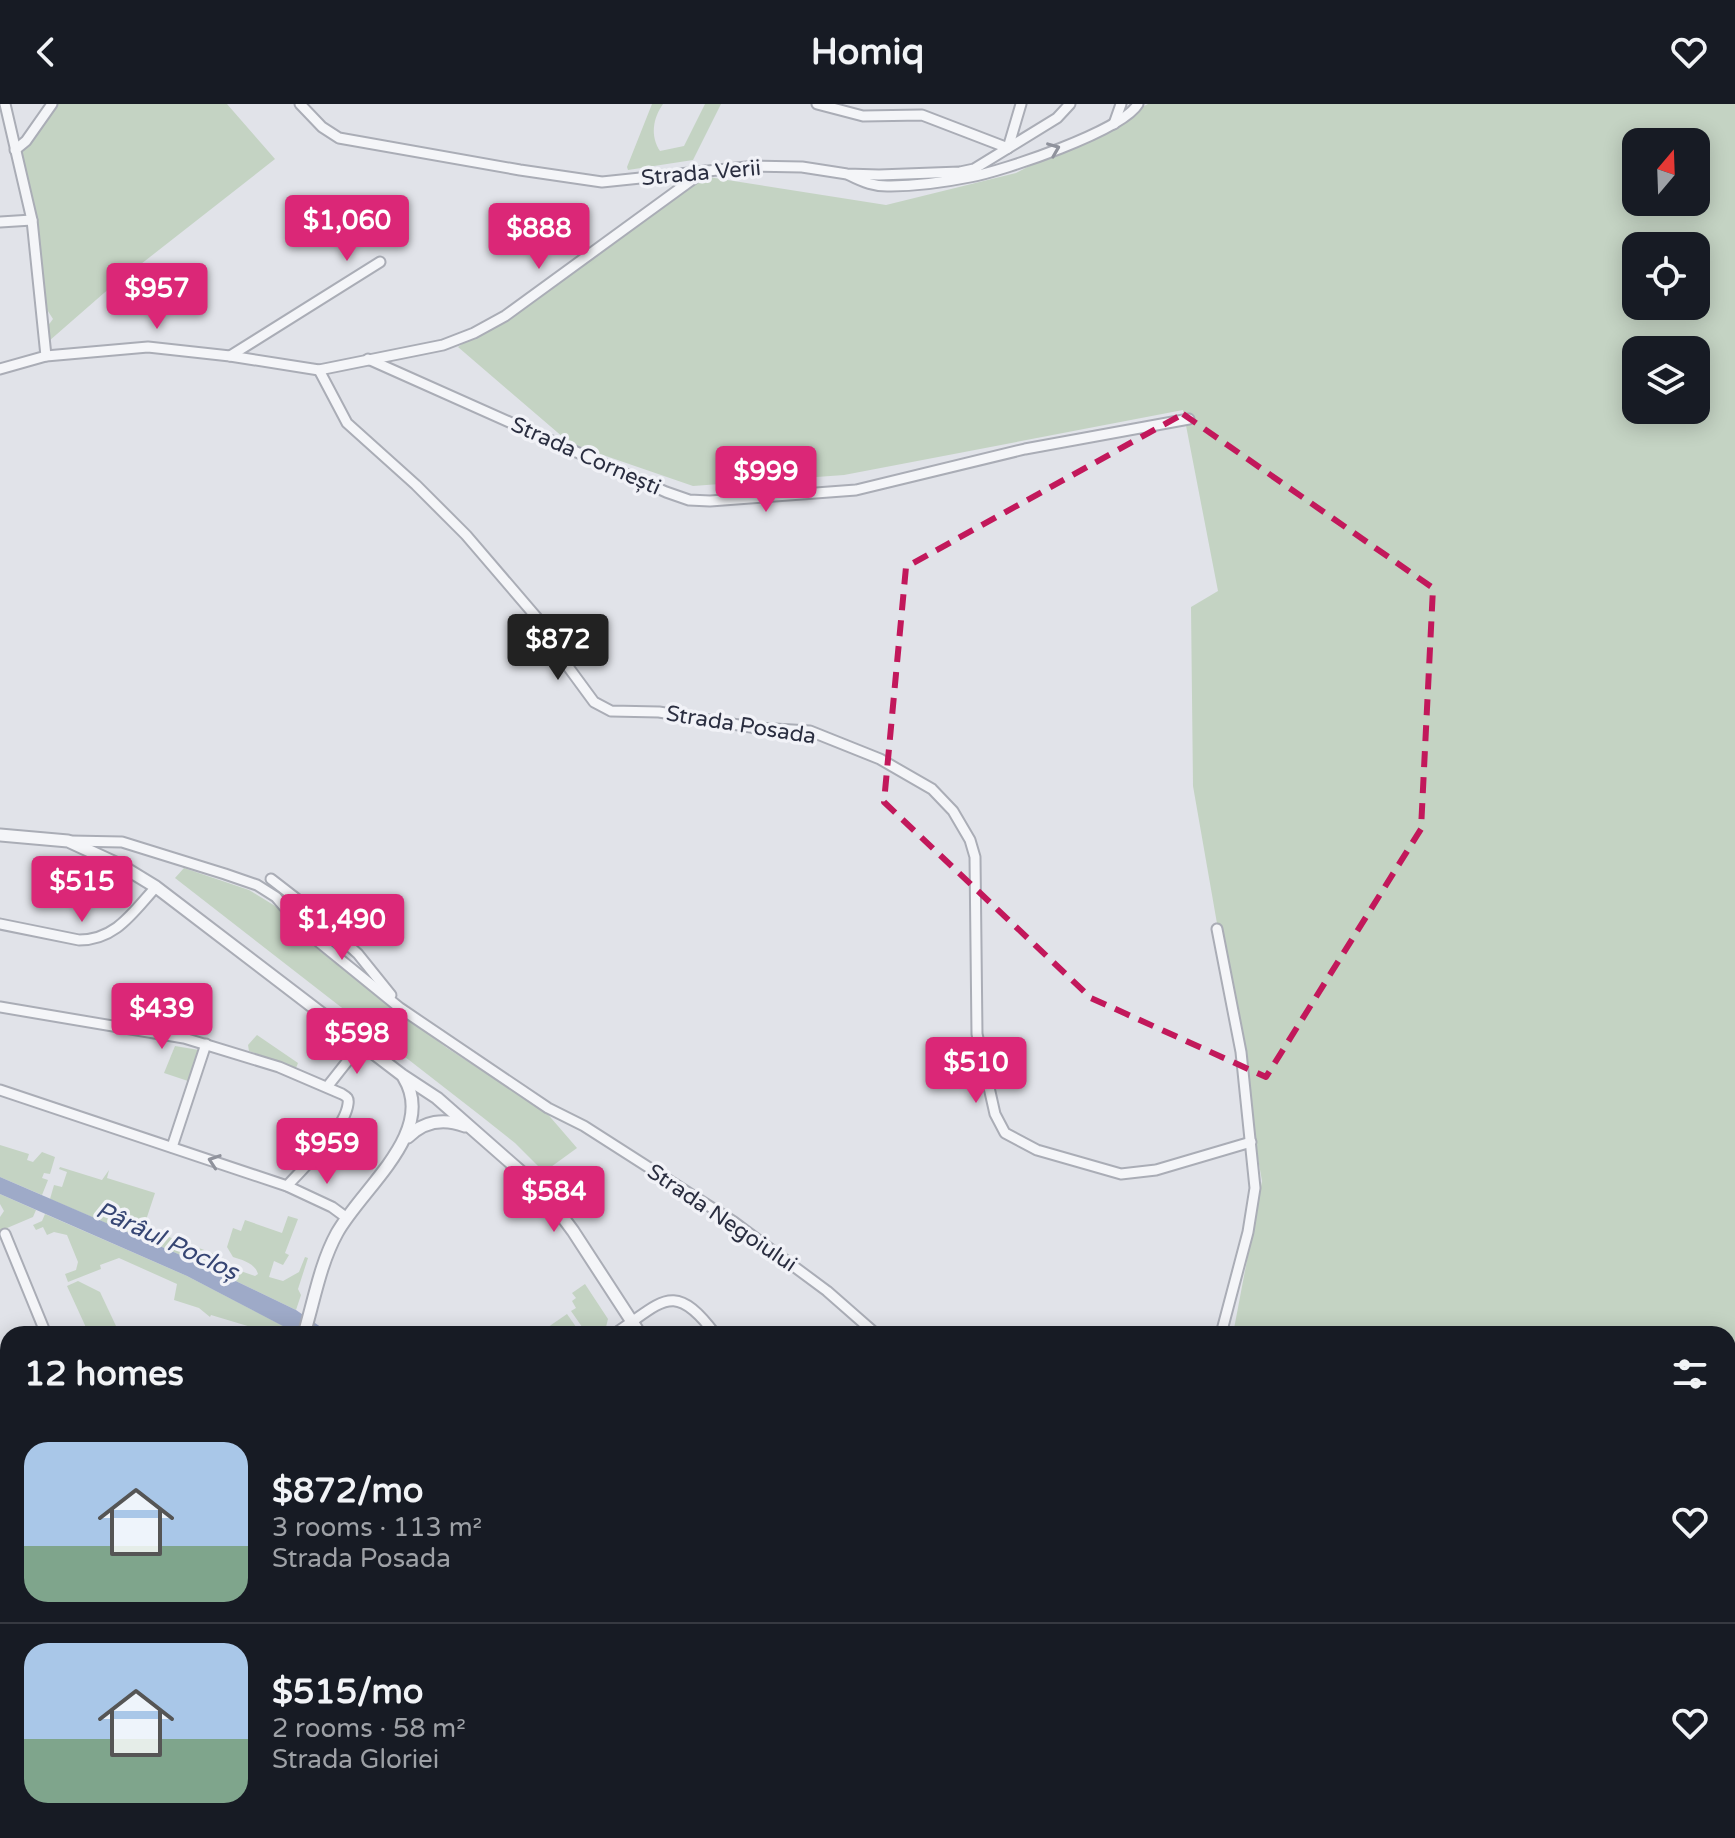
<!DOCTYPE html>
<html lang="en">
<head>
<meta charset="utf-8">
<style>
	body { margin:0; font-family:"Varela Round",sans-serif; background:#20242c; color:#f1f3f6; height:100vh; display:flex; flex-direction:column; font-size:30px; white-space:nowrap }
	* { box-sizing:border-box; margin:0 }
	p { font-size:26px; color:#9ea1a6 }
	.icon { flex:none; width:44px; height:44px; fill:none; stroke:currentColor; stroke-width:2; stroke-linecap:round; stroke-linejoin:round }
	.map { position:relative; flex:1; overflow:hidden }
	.side { position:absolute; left:0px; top:1222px; width:1736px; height:512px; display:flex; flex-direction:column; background:#171b24; border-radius:24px 24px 0 0; box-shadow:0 4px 20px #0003 }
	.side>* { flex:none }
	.needle { width:52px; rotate:19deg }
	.buttons { position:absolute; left:1622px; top:24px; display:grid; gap:16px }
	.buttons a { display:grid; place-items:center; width:88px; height:88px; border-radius:16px; background:#171b24; box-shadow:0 4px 20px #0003; font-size:40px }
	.price { position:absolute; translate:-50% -68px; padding:0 18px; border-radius:8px; background:#db2777; color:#fff; font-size:26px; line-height:52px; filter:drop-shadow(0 2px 4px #0008) }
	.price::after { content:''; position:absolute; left:50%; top:48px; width:24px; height:18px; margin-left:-12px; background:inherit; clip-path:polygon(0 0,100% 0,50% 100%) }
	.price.on { background:#222; color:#fff }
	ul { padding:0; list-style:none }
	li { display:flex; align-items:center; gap:24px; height:200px; padding:0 24px }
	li+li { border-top:2px solid #363941 }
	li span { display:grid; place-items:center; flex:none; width:224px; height:160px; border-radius:24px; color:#555 }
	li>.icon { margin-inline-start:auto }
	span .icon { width:96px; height:96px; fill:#fffc; stroke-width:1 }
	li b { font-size:34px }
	h2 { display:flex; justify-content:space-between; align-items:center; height:96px; padding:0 24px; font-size:34px }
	header { display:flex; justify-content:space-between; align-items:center; height:104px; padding:0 24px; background:#171b24; font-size:36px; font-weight:700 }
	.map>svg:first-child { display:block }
	.green { fill:#c4d3c3; fill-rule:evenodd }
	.water { fill:#9eaac8 }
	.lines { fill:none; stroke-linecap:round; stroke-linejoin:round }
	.minor-casing { stroke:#aaadb6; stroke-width:13 }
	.tertiary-casing { stroke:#aaadb6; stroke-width:15 }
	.primary-casing { stroke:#a1a5b5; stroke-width:18 }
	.minor { stroke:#f4f5f8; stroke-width:9 }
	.tertiary { stroke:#f4f5f8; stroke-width:11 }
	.secondary { stroke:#fff; stroke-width:12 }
	.primary { stroke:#fff; stroke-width:14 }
	.oneway { stroke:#8f929c }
	.marked { fill:none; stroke:#c2185b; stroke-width:6; stroke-dasharray:16 10; stroke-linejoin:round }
	.labels { text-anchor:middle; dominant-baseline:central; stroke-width:7; stroke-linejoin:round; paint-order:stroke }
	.street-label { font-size:22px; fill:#2a2e40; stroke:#f1f2f7 }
	.water-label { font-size:24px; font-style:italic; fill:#364573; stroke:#f1f2f7 }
</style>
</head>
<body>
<header><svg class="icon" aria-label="back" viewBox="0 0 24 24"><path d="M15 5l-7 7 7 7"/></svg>Homiq<svg class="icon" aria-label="heart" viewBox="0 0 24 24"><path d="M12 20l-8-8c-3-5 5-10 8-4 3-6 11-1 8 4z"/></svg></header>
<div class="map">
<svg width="1735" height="1734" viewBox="0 0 1735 1734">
	<rect width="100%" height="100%" fill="#e1e3e9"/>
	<g class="green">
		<path d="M 54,0 L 227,0 L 275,55 L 104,189 L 49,237 L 47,223 L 53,215 L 46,204 L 37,114 L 20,48 Z"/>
		<path d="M 652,0 L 663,0 C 653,14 650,32 660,47 L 684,42 L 705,0 L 721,0 L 693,56 L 628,66 L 627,63 Z"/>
		<path d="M 1148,0 L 1735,0 L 1735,1457 L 1728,1456 L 1728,1230 L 1233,1230 L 1262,1077 L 1193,682 L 1191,503 L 1218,487 L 1183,306 L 844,371 L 693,382 L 571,340 L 458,243 L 702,72 L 886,101 L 1016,69 ZM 1636,38 L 1696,38 L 1696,98 L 1636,98 ZM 1636,142 L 1696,142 L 1696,202 L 1636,202 ZM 1636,246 L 1696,246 L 1696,306 L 1636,306 Z"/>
		<path d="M 184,764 L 249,786 L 280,805 L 299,831 L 447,944 L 545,1007 L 577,1044 L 544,1068 L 515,1039 L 481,1012 L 175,774 Z"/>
		<path d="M 257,931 L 298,959 L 296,964 L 249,947 L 248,941 Z"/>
		<path d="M 175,942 L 199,946 L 188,977 L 164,969 Z"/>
		<path d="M 0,1041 L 29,1050 L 27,1056 L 33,1058 L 42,1048 L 55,1053 L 50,1070 L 44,1069 L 42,1074 L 48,1076 L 42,1091 L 0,1073 Z"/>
		<path d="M 60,1063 L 102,1076 L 109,1066 L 107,1074 L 155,1089 L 146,1116 L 150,1126 L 215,1150 L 212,1156 L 221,1160 L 224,1154 L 229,1163 L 255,1172 L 258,1170 C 255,1159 242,1156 233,1153 L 227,1143 L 233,1124 L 241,1127 L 245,1116 L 282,1129 L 288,1112 L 298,1115 L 285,1149 L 289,1151 L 283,1161 L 274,1157 L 269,1173 L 283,1177 L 299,1168 L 305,1153 L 308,1154 L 298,1185 L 301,1191 L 296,1206 L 192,1156 L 50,1095 L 54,1081 L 62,1083 L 67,1068 L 59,1065 Z"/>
		<path d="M 0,1090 L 36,1106 L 33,1113 L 0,1127 L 0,1113 L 4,1107 L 0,1100 Z"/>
		<path d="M 45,1110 L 187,1172 L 291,1226 L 290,1230 L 274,1230 L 211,1211 L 210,1213 L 199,1204 L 174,1196 L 177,1180 L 119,1154 L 100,1161 L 101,1165 L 68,1178 L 65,1170 L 76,1166 L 78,1158 L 67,1131 L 54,1128 L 47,1131 L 43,1123 L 36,1126 L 33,1121 L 42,1117 Z"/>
		<path d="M 78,1177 L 100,1188 L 116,1222 L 98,1230 L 89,1230 L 67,1182 Z"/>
		<path d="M 585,1180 L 608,1215 L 606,1223 L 595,1230 L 587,1230 L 571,1207 L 576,1204 L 572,1197 L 576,1194 L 572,1189 Z"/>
		<path d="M 567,1210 L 581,1230 L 538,1230 Z"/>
		<path d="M 581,1726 L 694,1726 L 696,1734 L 582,1734 Z"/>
		<path d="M 917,1726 L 1032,1726 L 1049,1734 L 922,1734 Z"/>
	</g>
	<path class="water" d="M 0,1073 L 192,1156 L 296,1206 L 331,1230 L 298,1230 L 187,1172 L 0,1090 Z"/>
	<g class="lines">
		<defs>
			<g id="minor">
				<path d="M 5,0 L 32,116 L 46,252"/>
				<path d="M 300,0 L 322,23 L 339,34 L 520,66 L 602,78 L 756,62 L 802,63 L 847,70 L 879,71 L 960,68 L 974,65 L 1057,14 L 1070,0"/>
				<path d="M 817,0 L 863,12 L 922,11 L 1008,44"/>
				<path d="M 1114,20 L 1121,0"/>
				<path d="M 1008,44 L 1021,0"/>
				<path d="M 15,46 L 26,37 L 52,0"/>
				<path d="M 849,71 C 863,78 875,83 891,82 C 917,82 945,78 970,73 C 1003,67 1122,27 1138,0"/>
				<path d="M 0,118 L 32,116"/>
				<path d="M 230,252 L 380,158"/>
				<path d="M 368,255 L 666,388 L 689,396 L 710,397 L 856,386 L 1025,345 L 1189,315"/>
				<path d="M 0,265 L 46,252 L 148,243 L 230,252 L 319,266 L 443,241 L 474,229 L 505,212 L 704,67"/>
				<path d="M 319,266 L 347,319 L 416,381 L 466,431 L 544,522 L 569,564 L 594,598 L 611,607 L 659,608 L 757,624 L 810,627 L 880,655 L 932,685 L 953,707 L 970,736 L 975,753 L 977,930 L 995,1010 L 1005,1029 L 1037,1046 L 1121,1070 L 1156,1066 L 1251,1038"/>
				<path d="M 71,737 L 122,738 L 225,770 L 257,781 L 276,793 L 304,826 L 400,904 L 548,1004 L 584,1022 L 734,1118 L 827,1187 L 876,1230"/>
				<path d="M 271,775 L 302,799 L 306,816 L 304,826"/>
				<path d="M 302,799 L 358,850 L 391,891"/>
				<path d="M 0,820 L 79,836 C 116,836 133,808 156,783"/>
				<path d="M 1217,825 L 1241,948 L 1255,1084 L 1248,1128 L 1221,1230"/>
				<path d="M 0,903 L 184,934 L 279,963 L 342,990 C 347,993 349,994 348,1000 C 345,1025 304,1063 287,1082"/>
				<path d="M 327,983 L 361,940"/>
				<path d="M 0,986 L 287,1082 L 332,1103 L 347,1114"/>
				<path d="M 172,1043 L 206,940"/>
				<path d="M 5,1130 L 46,1230"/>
				<path d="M 614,1230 C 662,1199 673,1174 715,1230"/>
				<path d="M 0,1568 L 8,1563"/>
				<path d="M 334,1726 L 340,1734"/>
				<path d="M 816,1726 L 821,1734"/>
				<path d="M 1324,1726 L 1327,1734"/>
				<path d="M 512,1734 L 522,1726"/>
			</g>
			<g id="tertiary">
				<path d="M 0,731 L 68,737 L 120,761 L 156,783 L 402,971 L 437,994 L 544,1088 L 573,1127 L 640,1230"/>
				<path d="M 408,1033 C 424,1017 444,1014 465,1022"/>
				<path d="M 304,1230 C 314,1197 320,1160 337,1129 C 362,1084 437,1028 404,974"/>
				<path d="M 1032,1726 L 1049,1734"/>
			</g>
			<g id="primary">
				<path d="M 0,1520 L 8,1536"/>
				<path d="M 145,1726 L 151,1734"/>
			</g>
		</defs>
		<use href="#minor" class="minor-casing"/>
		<use href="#tertiary" class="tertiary-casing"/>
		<use href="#primary" class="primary-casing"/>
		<use href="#minor" class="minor"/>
		<use href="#tertiary" class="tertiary"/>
		<path class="secondary" d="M 0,1664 L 8,1657"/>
		<use href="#primary" class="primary"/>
	</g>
	<defs><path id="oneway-chevron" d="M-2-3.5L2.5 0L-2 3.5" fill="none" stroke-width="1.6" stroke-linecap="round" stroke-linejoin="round" transform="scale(2)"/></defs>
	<g class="oneway">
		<use href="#oneway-chevron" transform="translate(1054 45) rotate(-22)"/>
		<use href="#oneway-chevron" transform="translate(214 1057) rotate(-161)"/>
	</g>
	<path class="marked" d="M 1183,310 L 1433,484 L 1421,725 L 1266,973 L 1091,894 L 884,698 L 906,463 Z"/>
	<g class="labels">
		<g class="street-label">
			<text transform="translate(701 69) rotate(-5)">Strada Verii</text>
			<text transform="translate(586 352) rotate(24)">Strada Cornești</text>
			<text transform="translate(741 621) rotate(9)">Strada Posada</text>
			<text transform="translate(722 1114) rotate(34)">Strada Negoiului</text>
		</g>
		<g class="water-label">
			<text transform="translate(167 1137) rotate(25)">Pârâul Pocloș</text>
		</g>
	</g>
</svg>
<div class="buttons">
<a><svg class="needle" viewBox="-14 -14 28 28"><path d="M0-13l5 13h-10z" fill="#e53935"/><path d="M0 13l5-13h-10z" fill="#9ea1a6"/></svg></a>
<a><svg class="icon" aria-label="locate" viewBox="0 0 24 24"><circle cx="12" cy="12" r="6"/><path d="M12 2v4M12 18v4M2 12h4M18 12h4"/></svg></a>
<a><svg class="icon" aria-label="layers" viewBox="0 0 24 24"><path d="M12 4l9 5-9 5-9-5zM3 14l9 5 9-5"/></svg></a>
</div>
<b class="price" style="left:347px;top:159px">$1,060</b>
<b class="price" style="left:539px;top:167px">$888</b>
<b class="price" style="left:157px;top:227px">$957</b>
<b class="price" style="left:766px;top:410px">$999</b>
<b class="price on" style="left:558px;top:578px">$872</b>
<b class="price" style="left:82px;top:820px">$515</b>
<b class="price" style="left:342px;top:858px">$1,490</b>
<b class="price" style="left:162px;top:947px">$439</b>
<b class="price" style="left:357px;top:972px">$598</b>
<b class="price" style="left:976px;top:1001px">$510</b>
<b class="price" style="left:327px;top:1082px">$959</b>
<b class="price" style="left:554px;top:1130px">$584</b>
<section class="side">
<h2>12 homes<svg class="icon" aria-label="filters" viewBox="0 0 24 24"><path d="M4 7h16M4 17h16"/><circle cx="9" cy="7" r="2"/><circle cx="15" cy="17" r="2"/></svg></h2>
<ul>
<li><span style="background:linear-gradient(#a9c7e8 65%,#7fa58c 0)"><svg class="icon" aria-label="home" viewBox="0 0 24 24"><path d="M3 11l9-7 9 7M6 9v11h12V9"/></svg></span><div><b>$872/mo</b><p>3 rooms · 113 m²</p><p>Strada Posada</p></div><svg class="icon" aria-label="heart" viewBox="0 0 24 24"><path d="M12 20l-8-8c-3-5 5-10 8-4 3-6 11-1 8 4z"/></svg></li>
<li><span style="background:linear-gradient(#a9c7e8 60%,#7fa58c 0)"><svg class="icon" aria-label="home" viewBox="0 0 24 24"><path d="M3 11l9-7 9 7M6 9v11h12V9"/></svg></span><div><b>$515/mo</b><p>2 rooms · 58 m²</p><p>Strada Gloriei</p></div><svg class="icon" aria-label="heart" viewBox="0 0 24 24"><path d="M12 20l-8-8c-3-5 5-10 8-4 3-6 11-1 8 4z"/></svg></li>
</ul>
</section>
</div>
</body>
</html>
